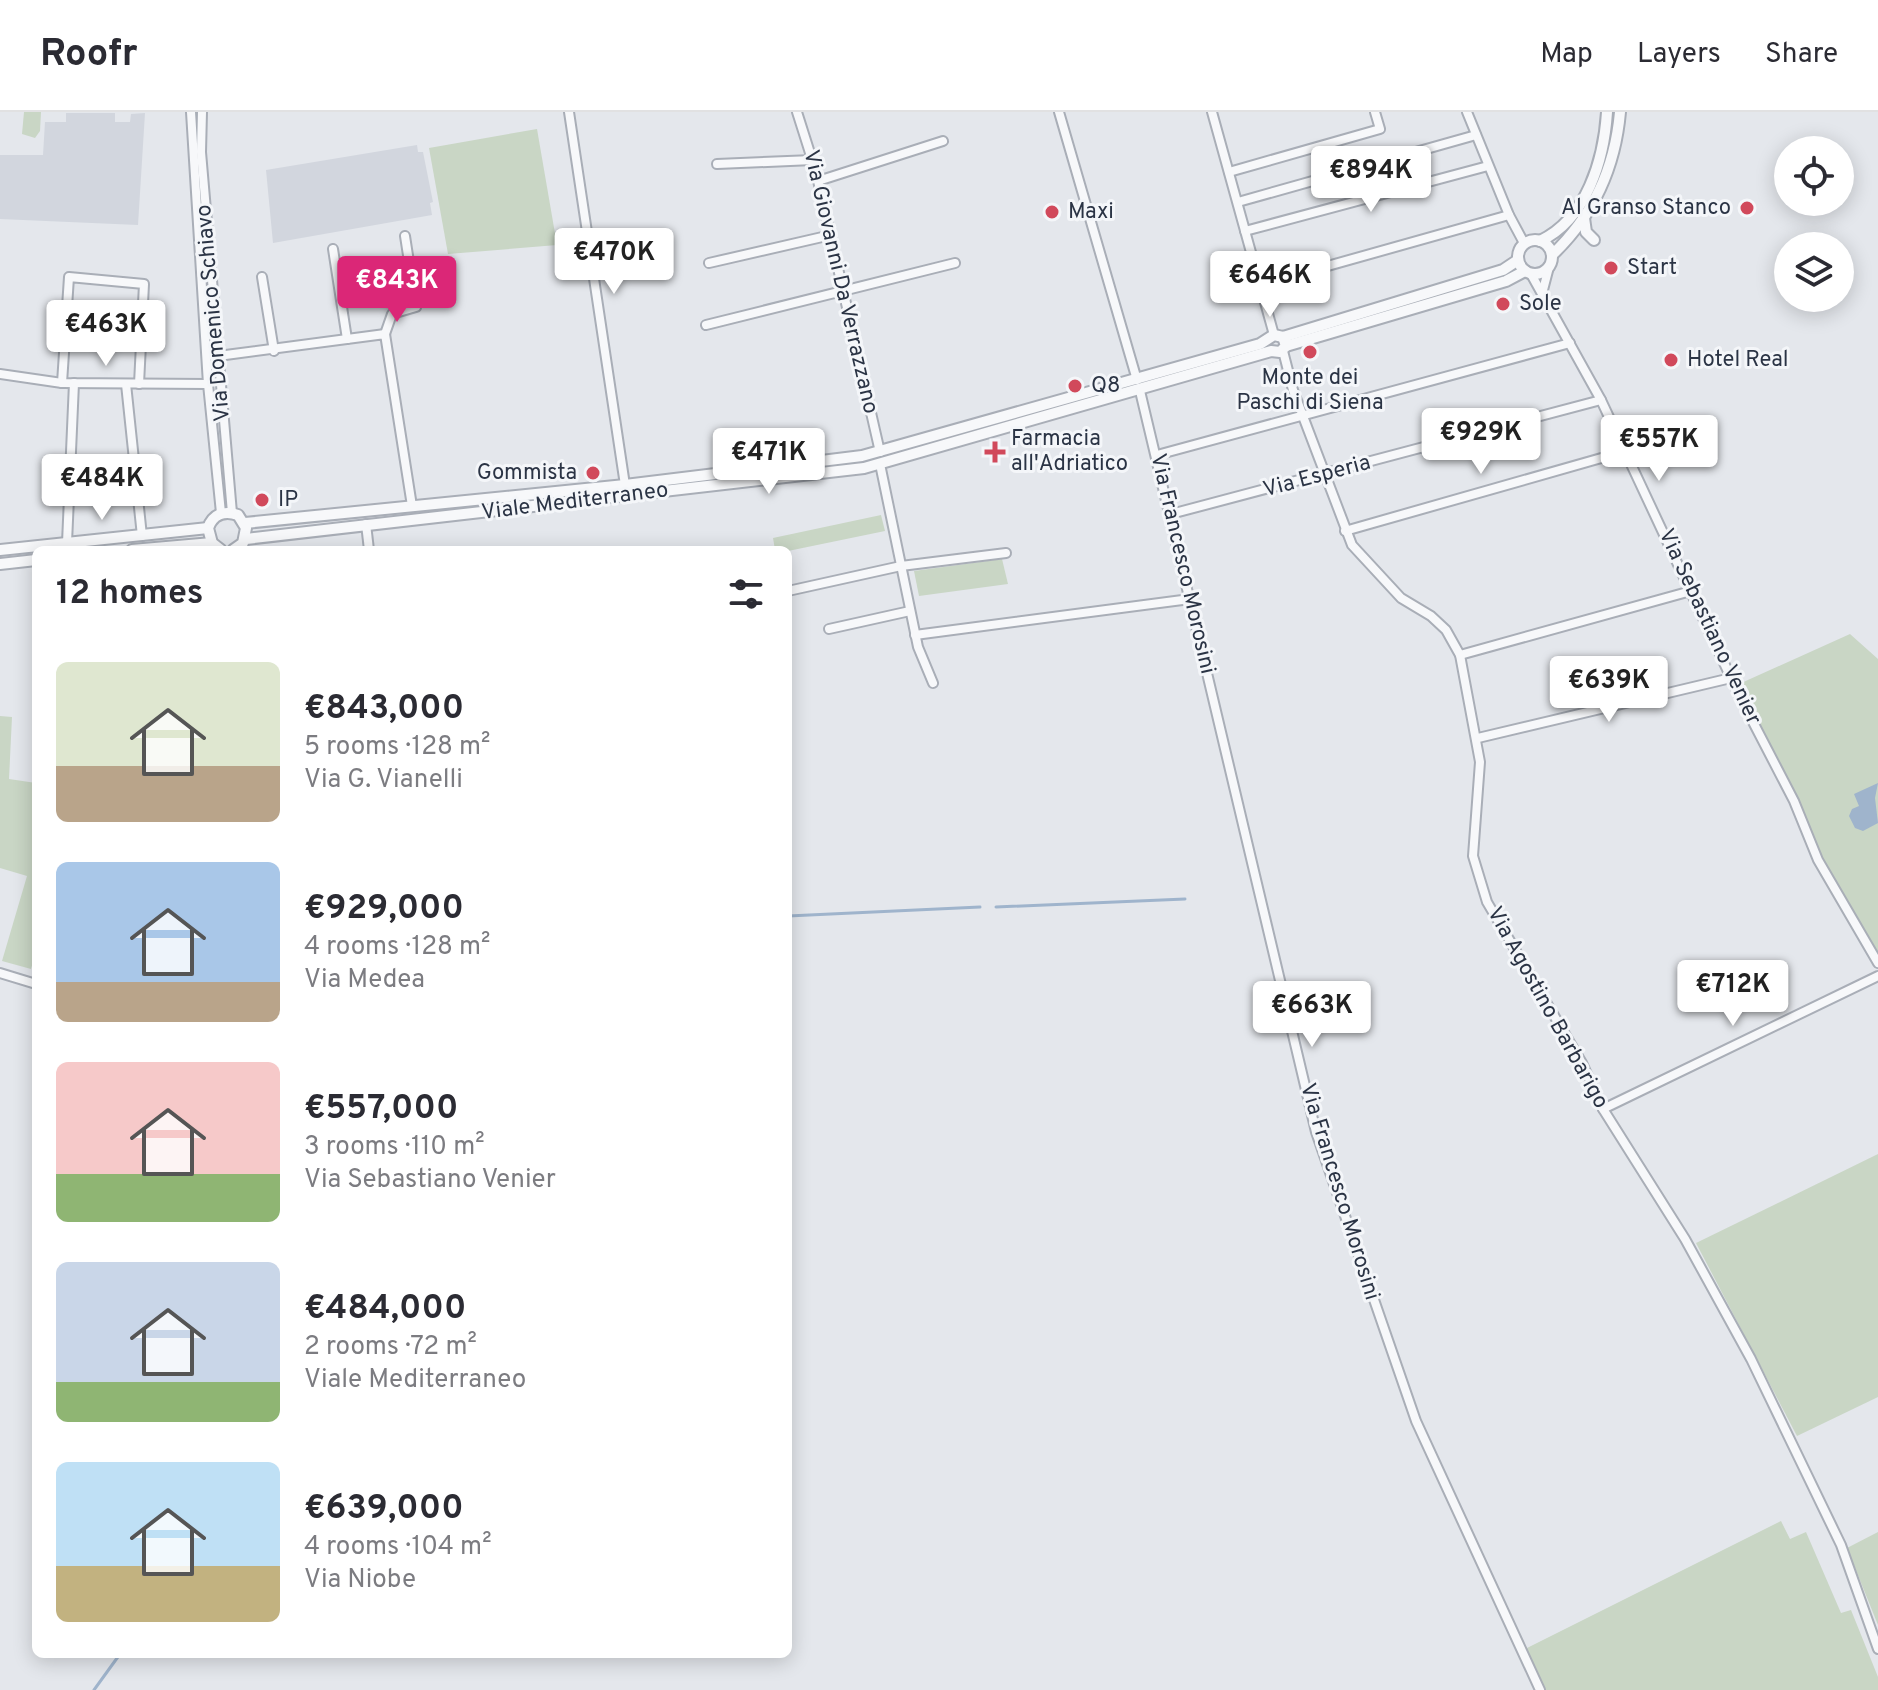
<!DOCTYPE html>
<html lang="en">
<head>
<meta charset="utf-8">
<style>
	body { margin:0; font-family:Overpass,sans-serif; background:#f2f2f3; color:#2b2b33; height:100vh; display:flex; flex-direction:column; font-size:30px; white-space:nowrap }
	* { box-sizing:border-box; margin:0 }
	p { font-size:26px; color:#7c7c81 }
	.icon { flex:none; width:44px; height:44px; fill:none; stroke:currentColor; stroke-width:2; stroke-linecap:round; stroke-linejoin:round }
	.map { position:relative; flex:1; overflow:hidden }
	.side { position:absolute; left:32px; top:434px; width:760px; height:1112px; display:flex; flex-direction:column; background:#fff; border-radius:12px; box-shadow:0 4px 20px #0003 }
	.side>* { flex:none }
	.fabs { position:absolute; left:1774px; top:24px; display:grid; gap:16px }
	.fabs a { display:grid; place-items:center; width:80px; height:80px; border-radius:50%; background:#fff; box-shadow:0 4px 20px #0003; font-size:40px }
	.price { position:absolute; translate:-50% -68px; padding:0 18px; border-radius:8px; background:#fff; color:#222; font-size:26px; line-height:52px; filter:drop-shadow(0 2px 4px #0008) }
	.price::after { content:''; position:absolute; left:50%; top:48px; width:24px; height:18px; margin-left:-12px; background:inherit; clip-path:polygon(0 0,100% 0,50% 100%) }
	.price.current { background:#db2777; color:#fff }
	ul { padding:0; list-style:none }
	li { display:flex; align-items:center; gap:24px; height:200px; padding:0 24px }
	li span { display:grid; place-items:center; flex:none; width:224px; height:160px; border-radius:12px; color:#555 }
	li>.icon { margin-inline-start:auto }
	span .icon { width:96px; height:96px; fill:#fffc; stroke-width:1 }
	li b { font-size:34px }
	h2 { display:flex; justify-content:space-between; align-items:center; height:96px; padding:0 24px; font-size:34px }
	header { display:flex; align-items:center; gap:48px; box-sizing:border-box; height:112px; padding:0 40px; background:#fff; border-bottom:2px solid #e1e1e2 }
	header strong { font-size:38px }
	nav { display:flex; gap:44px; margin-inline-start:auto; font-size:28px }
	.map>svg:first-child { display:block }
	.built { fill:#d2d6de }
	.green { fill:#c9d6c5 }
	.water { fill:#9fb4cc }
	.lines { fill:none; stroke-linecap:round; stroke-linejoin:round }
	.stream { stroke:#9fb4cc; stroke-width:3 }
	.minor-casing { stroke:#a9aeb7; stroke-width:12 }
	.tertiary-casing { stroke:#a9aeb7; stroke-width:14 }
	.minor { stroke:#f7f8fa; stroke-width:8 }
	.tertiary { stroke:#f7f8fa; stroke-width:10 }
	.poi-dot { fill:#d1495b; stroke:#f4f6f9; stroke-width:3 }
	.labels { text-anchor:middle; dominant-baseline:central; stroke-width:6; stroke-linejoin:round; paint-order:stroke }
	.poi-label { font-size:22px; fill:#2b3445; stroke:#f4f6f9; text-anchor:start }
	.street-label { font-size:22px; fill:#2b3445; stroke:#f4f6f9 }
</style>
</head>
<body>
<header>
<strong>Roofr</strong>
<nav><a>Map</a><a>Layers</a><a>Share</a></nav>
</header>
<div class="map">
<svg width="1878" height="1578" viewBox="0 0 1878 1578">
	<rect width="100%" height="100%" fill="#e4e7ec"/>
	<g class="built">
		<path d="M 66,1 L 115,1 L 115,10 L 130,10 L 131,2 L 145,1 L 138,113 L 0,107 L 0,43 L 43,43 L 45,10 L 66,10 Z"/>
		<path d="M 417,33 L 418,40 L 423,40 L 433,90 L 430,91 L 432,103 L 273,131 L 266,58 Z"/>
	</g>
	<g class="green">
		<path d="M 24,0 L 41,0 L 40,19 L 35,26 L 22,22 Z"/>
		<path d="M 537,17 L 557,133 L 448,142 L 429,36 Z"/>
		<path d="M 881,403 L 885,419 L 788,439 L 775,438 L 773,426 Z"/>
		<path d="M 1002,447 L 1008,472 L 919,484 L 914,459 Z"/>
		<path d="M 1850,522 L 1878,547 L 1878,845 L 1821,747 L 1793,681 L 1739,572 Z"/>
		<path d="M 0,604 L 12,605 L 9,667 L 36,671 L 36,839 L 31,857 L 2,849 L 27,764 L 0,756 Z"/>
		<path d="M 1878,1042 L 1878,1285 L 1797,1324 L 1696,1131 Z"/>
		<path d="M 1781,1409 L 1790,1427 L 1806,1420 L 1841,1501 L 1851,1498 L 1878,1565 L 1878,1578 L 1546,1578 L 1525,1537 Z"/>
		<path d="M 1878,1420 L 1878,1513 L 1847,1436 Z"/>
	</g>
	<path class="water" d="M 1878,671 L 1875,686 L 1878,711 L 1863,719 L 1855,716 L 1849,704 L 1852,697 L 1859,694 L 1854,682 Z"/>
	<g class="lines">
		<g class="stream">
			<path d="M 996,795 L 1185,787"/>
			<path d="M 788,804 L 980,795"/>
			<path d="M 94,1578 L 120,1542"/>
		</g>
		<defs>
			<g id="minor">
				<path d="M 191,0 L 208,272 L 221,401"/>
				<path d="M 202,0 L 201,40 L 232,401"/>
				<path d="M 569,0 L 625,373"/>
				<path d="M 797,0 L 816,60 L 880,340"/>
				<path d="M 1059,0 L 1137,268"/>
				<path d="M 1212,0 L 1274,223"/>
				<path d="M 1467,0 L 1509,103 L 1524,131"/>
				<path d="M 717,52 L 813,48"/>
				<path d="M 1229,60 L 1380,17 L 1375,0"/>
				<path d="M 818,69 L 943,29"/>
				<path d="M 1238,90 L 1476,23"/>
				<path d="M 1245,119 L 1488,54"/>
				<path d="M 333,137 L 347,227"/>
				<path d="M 709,151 L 831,123"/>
				<path d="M 1531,162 L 1601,288 L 1739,583 L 1794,689 L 1818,748 L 1878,851"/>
				<path d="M 262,165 L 274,239"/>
				<path d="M 1260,173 L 1509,103"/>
				<path d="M 1543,178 L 1549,155"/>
				<path d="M 706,213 L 955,151"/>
				<path d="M 385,222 L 392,202 L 416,195 L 405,124"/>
				<path d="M 1283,239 L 1293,278 L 1352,433 L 1401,486 L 1431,504 L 1446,518 L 1460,543 L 1480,650 L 1473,744 L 1487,790 L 1582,951 L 1603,997 L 1685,1127 L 1751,1247 L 1841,1433 L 1878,1537"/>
				<path d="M 218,244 L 385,222 L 412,394"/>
				<path d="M 0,262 L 62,271 L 208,272"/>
				<path d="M 62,271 L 69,165 L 144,172 L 139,272"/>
				<path d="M 126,272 L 142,424"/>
				<path d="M 1140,279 L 1316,1020 L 1416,1309 L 1540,1578"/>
				<path d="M 1157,343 L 1570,231"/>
				<path d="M 880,352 L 918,535 L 933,571"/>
				<path d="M 1171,402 L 1601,288"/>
				<path d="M 366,412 L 369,438"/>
				<path d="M 1345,419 L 1626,339"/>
				<path d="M 67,431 L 74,271"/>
				<path d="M 788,479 L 901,454 L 1006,441"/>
				<path d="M 829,517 L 910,499"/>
				<path d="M 915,523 L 1190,487"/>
				<path d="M 1460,543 L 1691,479"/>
				<path d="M 1478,626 L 1731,566"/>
				<path d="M 0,861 L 36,872"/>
				<path d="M 1603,997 L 1878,864"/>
			</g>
			<g id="tertiary">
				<path d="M 1584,106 L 1586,120 L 1594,128"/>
				<circle cx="1535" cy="145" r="17"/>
				<path d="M 1540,129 C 1587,107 1604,47 1607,0"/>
				<path d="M 1552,143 C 1593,104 1615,57 1620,0"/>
				<path d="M 1286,234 L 1506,169 L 1525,159"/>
				<path d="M 245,411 L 625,373 L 862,344 L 1260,232 L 1274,223 L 1283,225 L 1503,158 L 1518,148"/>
				<path d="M 246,427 L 864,356 L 1271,239 L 1280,240 L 1286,234 L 1283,225"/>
				<path d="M 0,438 L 208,416"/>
				<path d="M 132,438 L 212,431"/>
				<path d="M 221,438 L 212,431 L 208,416 C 213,402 224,398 238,403 L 246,416 L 243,431 L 233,438"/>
				<path d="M 0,452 L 36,448"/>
			</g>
		</defs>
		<use href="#minor" class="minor-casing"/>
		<use href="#tertiary" class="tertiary-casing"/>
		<use href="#minor" class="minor"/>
		<use href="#tertiary" class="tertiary"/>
	</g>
	<g class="poi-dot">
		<circle cx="1747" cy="96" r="8"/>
		<circle cx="1052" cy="100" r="8"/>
		<circle cx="1611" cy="156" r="8"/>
		<circle cx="1503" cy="192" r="8"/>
		<circle cx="1310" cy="240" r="8"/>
		<circle cx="1671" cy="248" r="8"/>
		<circle cx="1075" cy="274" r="8"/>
		<path d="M991 328h8v8h8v8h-8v8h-8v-8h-8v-8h8z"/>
		<circle cx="593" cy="361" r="8"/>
		<circle cx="262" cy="388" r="8"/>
	</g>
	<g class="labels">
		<g class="poi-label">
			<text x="1731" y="96" text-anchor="end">Al Granso Stanco</text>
			<text x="1068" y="100">Maxi</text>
			<text x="1627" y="156">Start</text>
			<text x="1519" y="192">Sole</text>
			<text x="1687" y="248">Hotel Real</text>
			<text x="1310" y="266" text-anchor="middle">Monte dei<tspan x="1310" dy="25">Paschi di Siena</tspan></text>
			<text x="1091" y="274">Q8</text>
			<text x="1011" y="327">Farmacia<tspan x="1011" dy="25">all'Adriatico</tspan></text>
			<text x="577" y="361" text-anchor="end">Gommista</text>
			<text x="278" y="388">IP</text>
		</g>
		<g class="street-label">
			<text transform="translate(840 170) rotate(77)">Via Giovanni Da Verrazzano</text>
			<text transform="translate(214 201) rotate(-95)">Via Domenico Schiavo</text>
			<text transform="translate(1317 365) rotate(-15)">Via Esperia</text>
			<text transform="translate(575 390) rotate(-7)">Viale Mediterraneo</text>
			<text transform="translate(1182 452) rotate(77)">Via Francesco Morosini</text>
			<text transform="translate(1709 515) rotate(65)">Via Sebastiano Venier</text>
			<text transform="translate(1547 896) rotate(61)">Via Agostino Barbarigo</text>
			<text transform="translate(1339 1080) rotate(73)">Via Francesco Morosini</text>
		</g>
	</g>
</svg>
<div class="fabs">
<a><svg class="icon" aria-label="locate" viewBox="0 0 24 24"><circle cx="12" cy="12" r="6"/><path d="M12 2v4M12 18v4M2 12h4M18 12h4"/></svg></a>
<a><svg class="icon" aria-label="layers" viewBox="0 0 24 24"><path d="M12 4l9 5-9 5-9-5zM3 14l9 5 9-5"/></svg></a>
</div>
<b class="price" style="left:1371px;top:102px">€894K</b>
<b class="price" style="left:614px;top:184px">€470K</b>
<b class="price" style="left:1270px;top:207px">€646K</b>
<b class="price current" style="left:397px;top:212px">€843K</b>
<b class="price" style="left:106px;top:256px">€463K</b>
<b class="price" style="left:1481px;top:364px">€929K</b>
<b class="price" style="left:1659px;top:371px">€557K</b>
<b class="price" style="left:769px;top:384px">€471K</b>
<b class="price" style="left:102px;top:410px">€484K</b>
<b class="price" style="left:1609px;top:612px">€639K</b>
<b class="price" style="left:1733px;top:916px">€712K</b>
<b class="price" style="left:1312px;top:937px">€663K</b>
<section class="side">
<h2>12 homes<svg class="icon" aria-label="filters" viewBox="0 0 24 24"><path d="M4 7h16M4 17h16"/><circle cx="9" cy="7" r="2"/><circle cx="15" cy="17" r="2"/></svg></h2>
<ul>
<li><span style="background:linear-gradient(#dfe7d0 65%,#b9a48a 0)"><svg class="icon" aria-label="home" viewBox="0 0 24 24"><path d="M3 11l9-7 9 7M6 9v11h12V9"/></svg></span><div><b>€843,000</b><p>5 rooms · 128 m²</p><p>Via G. Vianelli</p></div></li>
<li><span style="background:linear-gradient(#a9c7e8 75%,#b9a48a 0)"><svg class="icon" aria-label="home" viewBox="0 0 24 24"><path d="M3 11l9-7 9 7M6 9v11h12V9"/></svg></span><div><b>€929,000</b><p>4 rooms · 128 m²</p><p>Via Medea</p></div></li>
<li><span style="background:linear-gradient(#f6c9c9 70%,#8fb573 0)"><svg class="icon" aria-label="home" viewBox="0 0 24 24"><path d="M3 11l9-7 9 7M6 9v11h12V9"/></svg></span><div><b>€557,000</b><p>3 rooms · 110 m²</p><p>Via Sebastiano Venier</p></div></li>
<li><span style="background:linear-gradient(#c9d6e8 75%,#8fb573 0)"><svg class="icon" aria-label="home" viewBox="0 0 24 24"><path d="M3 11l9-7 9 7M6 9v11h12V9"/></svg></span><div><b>€484,000</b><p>2 rooms · 72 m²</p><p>Viale Mediterraneo</p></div></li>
<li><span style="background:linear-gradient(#bfe0f5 65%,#c2b280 0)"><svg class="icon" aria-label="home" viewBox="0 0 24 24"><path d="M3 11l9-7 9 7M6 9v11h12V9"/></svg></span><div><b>€639,000</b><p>4 rooms · 104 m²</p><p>Via Niobe</p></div></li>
</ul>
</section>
</div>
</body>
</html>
